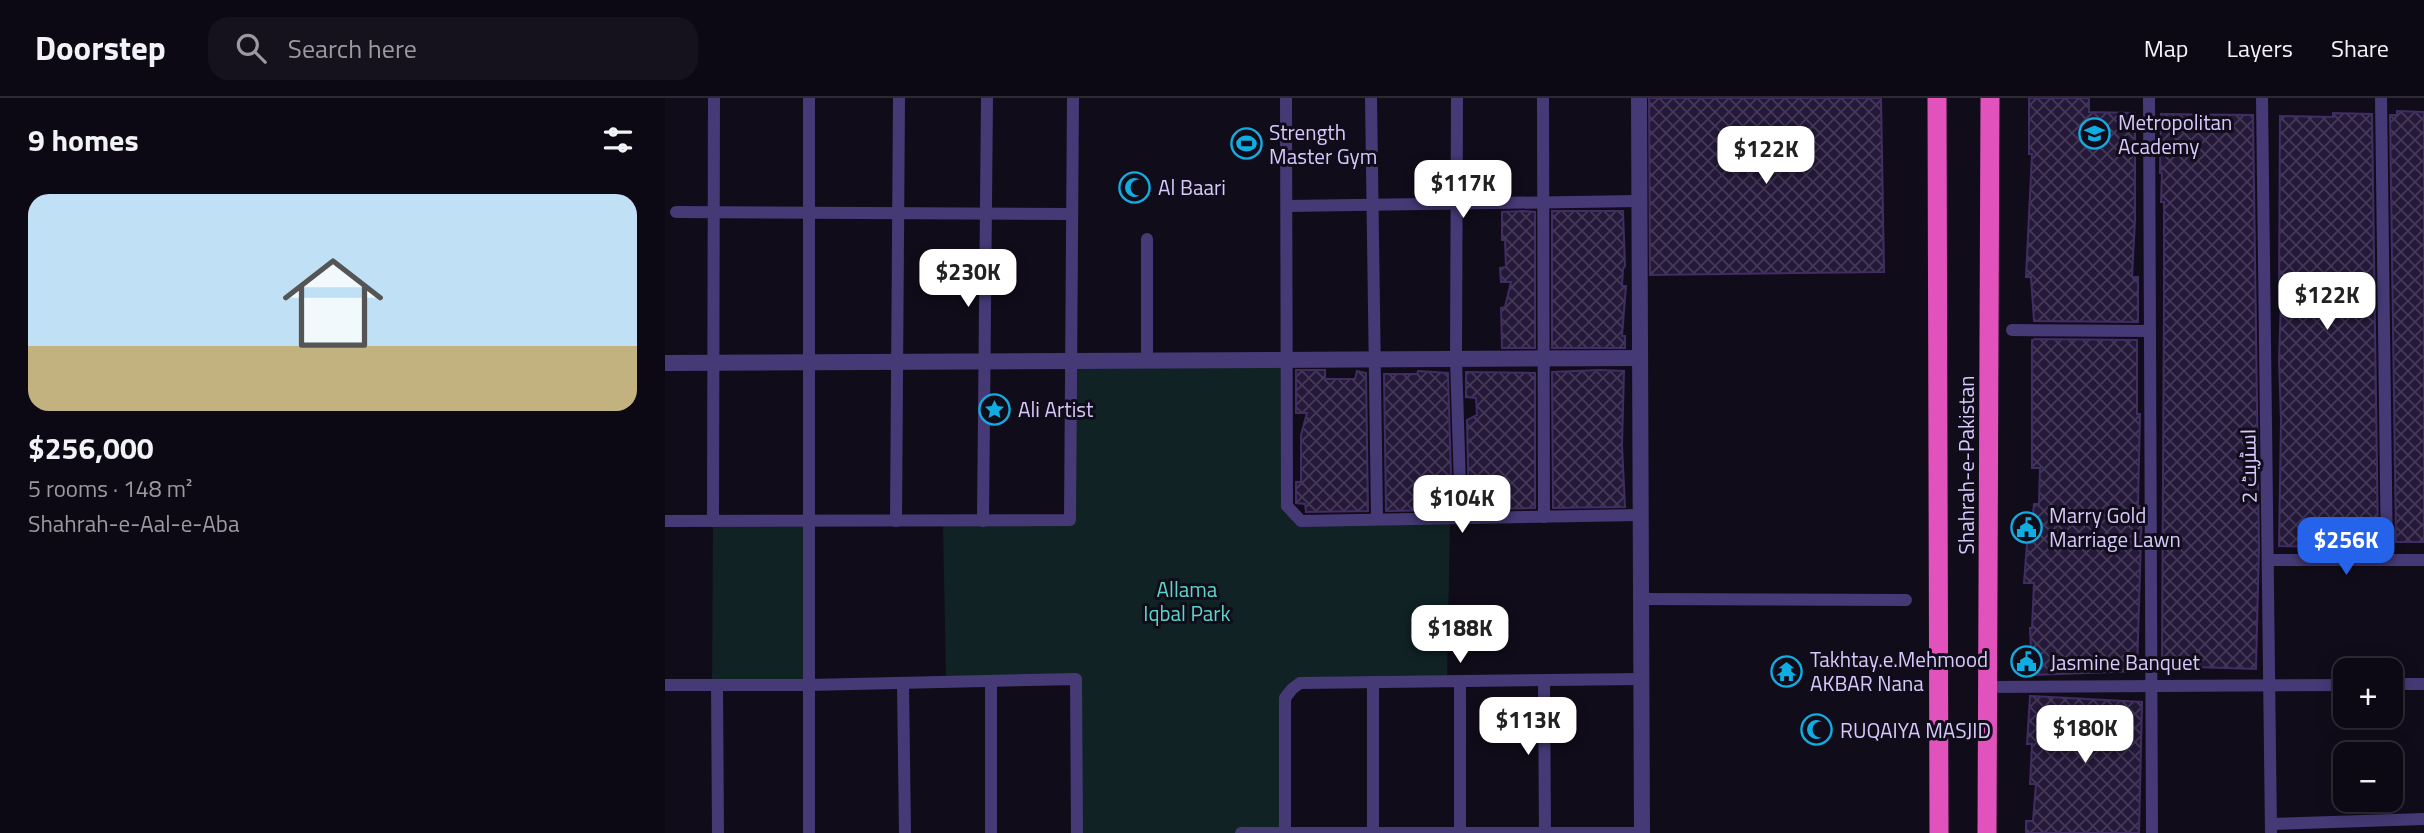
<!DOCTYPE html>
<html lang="en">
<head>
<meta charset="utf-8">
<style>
	body { margin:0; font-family:"Titillium Web",Cairo,sans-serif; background:#16121d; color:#f1f3f6; height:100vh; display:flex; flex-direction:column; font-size:26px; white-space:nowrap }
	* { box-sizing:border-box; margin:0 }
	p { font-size:23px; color:#9a9aa0 }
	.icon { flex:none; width:38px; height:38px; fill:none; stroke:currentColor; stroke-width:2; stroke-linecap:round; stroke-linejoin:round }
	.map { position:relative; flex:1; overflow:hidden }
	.side { display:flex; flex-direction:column; background:#0d0914; width:665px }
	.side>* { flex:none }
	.fabs { position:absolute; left:1668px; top:560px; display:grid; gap:14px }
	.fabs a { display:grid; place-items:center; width:70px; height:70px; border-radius:14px; background:#0d0914; box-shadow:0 4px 18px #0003,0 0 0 2px #2d2a34; font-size:35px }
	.price { position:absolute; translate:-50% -60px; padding:0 16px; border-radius:14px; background:#fff; color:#222; font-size:23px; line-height:46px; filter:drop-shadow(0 2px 4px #0008) }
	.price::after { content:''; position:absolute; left:50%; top:42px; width:21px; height:16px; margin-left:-10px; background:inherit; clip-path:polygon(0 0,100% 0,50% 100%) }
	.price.on { background:#2563eb; color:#fff }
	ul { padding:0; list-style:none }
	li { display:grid; align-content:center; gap:14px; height:371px; padding:0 28px }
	li span { display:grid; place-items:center; height:217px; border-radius:21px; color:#555 }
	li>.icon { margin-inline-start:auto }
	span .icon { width:126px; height:126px; fill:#fffc; stroke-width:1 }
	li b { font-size:30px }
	h2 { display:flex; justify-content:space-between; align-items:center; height:84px; padding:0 28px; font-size:30px }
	header { display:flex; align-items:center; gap:42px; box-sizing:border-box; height:98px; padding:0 35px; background:#0d0914; border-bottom:2px solid #2d2a34 }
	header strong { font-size:33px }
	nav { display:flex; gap:38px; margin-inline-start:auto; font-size:24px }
	.search { width:490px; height:63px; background:#16121d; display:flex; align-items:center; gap:18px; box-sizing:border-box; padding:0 24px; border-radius:21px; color:#9a9aa0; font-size:26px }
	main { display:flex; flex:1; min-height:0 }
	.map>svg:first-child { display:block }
	.park { fill:#102224 }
	.building { fill:url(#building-cross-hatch); stroke:#402d64; stroke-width:2 }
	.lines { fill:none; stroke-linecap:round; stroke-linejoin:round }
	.minor { stroke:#453a76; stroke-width:12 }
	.tertiary { stroke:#453a76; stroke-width:16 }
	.trunk { stroke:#e252bc; stroke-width:19 }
	.labels { text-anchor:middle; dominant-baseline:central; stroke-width:6; stroke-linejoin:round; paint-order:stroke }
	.poi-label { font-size:21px; fill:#d6c9fb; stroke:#110c1a; text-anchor:start }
	.street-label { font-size:21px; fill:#d6c9fb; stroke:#110c1a }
	.park-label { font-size:21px; fill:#5cd5c9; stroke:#110c1a }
</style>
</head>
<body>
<header>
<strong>Doorstep</strong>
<div class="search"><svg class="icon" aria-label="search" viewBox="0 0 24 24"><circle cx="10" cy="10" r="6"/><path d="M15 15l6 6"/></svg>Search here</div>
<nav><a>Map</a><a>Layers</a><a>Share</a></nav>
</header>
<main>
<section class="side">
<h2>9 homes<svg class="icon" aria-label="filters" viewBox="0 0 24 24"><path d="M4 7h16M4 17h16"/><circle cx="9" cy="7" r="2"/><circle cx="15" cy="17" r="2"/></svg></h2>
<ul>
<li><span style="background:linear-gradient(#bfe0f5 70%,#c2b280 0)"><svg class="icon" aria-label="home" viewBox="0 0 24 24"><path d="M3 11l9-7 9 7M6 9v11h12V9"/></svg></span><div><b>$256,000</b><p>5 rooms · 148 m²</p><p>Shahrah-e-Aal-e-Aba</p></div></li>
</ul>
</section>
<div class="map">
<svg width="1759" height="735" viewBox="0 0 1759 735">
	<defs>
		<pattern id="building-cross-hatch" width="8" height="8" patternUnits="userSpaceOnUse" patternTransform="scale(1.75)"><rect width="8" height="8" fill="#25193a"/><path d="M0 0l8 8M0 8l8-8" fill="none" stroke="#443957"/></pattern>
	</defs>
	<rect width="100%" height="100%" fill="#110c1a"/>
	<g class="park">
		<path d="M 623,262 L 622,408 L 629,418 L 785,420 L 782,583 L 627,591 L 620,735 L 412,735 L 410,582 L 281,584 L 278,423 L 405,422 L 406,263 Z"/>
		<path d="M 48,423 L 144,423 L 143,587 L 47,587 Z"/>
	</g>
	<g class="building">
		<path d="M 984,0 L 1216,0 L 1219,174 L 985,177 Z"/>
		<path d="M 1364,0 L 1424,0 L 1424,14 L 1470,15 L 1470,122 L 1467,179 L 1473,179 L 1473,224 L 1369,223 L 1366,179 L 1361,179 L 1367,56 L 1364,56 Z"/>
		<path d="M 1732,13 L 1759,14 L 1759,444 L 1731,444 L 1725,17 L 1732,17 Z"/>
		<path d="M 1668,15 L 1707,16 L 1713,443 L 1711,443 L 1711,447 L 1659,446 L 1659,449 L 1614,448 L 1616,323 L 1614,262 L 1616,201 L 1614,201 L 1615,18 L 1668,19 Z"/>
		<path d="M 1496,16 L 1588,17 L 1594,449 L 1591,571 L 1497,568 L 1499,196 L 1499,104 L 1496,104 L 1497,75 L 1495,75 Z"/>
		<path d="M 859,113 L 870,114 L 870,250 L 837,250 L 836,210 L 840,209 L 846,184 L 836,184 L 835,170 L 841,169 L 840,142 L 837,142 L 837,114 Z"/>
		<path d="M 887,113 L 958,113 L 960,168 L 958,171 L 957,188 L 961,188 L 957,238 L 960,238 L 960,250 L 887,250 Z"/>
		<path d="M 1370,241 L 1472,242 L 1472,316 L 1475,316 L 1473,408 L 1477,408 L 1472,573 L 1367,577 L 1365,530 L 1367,530 L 1369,485 L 1359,485 L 1362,445 L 1365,445 L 1369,406 L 1374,406 L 1375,370 L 1367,370 L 1367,242 Z"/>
		<path d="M 631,272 L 660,272 L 660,281 L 690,281 L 692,273 L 701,275 L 703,413 L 641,414 L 640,406 L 631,405 L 631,384 L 636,384 L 636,337 L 642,315 L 631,315 Z"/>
		<path d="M 935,272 L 959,273 L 957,347 L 960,409 L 888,410 L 887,274 Z"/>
		<path d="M 753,273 L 783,275 L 787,412 L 721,413 L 719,276 L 752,276 Z"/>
		<path d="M 801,274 L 870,275 L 870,410 L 804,411 L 802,322 L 812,317 L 811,300 L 801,299 Z"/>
		<path d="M 1365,598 L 1477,604 L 1474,735 L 1361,735 L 1361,723 L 1368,723 L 1371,686 L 1365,686 L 1367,646 L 1362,646 Z"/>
	</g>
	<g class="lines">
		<g class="minor">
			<path d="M 621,0 L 622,408 L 636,423 L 975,417"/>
			<path d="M 706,0 L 712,421"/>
			<path d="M 792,0 L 791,261 L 796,420"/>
			<path d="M 878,0 L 879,419"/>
			<path d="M 1484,0 L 1487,735"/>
			<path d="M 1597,0 L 1606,735"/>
			<path d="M 1716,0 L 1722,462"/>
			<path d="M 622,108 L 974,103"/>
			<path d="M 11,114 L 407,116"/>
			<path d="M 482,141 L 482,262"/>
			<path d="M 1347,232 L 1485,233"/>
			<path d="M 0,423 L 405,422 L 408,0"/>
			<path d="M 48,423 L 49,0"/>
			<path d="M 231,423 L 234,0"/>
			<path d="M 318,423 L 322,0"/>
			<path d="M 1604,462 L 1759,462"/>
			<path d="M 976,501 L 1241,502"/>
			<path d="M 879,582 L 880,735"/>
			<path d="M 795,583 L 795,735"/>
			<path d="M 708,584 L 708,735"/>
			<path d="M 238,585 L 240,735"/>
			<path d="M 1726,586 L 1759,586"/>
			<path d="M 0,587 L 143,587 L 411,581 L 412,735"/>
			<path d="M 52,587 L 53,735"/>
			<path d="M 1323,589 L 1680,587"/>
			<path d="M 1606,726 L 1759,721"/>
			<path d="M 144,735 L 144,0"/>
			<path d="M 326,735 L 326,583"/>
			<path d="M 576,735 L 977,735"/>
			<path d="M 620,735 L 620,600 L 627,591 L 635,585 L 976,581"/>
		</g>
		<g class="tertiary">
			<path d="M 974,0 L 977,735"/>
			<path d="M 0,265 L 975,260"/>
		</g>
		<g class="trunk">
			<path d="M 1272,0 L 1274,735"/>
			<path d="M 1322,735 L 1325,0"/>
		</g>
	</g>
	<defs>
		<symbol id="school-ring" viewBox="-11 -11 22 22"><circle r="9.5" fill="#110c1a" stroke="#0fade1" stroke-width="1.5"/><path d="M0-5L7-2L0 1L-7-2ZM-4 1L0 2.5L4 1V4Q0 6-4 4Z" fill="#0fade1"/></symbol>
		<symbol id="stadium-ring" viewBox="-11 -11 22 22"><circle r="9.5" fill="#110c1a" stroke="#0fade1" stroke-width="1.5"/><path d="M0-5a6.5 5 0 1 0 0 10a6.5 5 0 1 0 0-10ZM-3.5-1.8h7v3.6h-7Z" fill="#0fade1"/></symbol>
		<symbol id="mosque-ring" viewBox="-11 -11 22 22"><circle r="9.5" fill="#110c1a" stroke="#0fade1" stroke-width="1.5"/><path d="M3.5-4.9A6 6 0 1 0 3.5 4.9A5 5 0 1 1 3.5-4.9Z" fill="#0fade1"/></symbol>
		<symbol id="sight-ring" viewBox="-11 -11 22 22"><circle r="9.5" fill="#110c1a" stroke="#0fade1" stroke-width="1.5"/><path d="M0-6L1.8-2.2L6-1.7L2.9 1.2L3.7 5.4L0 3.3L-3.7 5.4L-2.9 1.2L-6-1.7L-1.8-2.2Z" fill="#0fade1"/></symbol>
		<symbol id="civic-ring" viewBox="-11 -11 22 22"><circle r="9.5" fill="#110c1a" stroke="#0fade1" stroke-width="1.5"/><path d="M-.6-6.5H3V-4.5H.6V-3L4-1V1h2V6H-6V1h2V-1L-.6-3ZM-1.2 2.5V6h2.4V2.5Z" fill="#0fade1"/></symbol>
		<symbol id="temple-ring" viewBox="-11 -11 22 22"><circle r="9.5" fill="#110c1a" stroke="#0fade1" stroke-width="1.5"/><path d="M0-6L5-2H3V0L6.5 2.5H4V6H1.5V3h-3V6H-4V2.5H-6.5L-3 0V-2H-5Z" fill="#0fade1"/></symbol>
	</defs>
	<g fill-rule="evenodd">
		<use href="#school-ring" x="1412" y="18" width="35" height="35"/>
		<use href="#stadium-ring" x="564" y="28" width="35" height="35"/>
		<use href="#mosque-ring" x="452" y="72" width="35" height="35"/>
		<use href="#sight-ring" x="312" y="294" width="35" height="35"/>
		<use href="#civic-ring" x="1344" y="412" width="35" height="35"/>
		<use href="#civic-ring" x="1344" y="546" width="35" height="35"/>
		<use href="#temple-ring" x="1104" y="556" width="35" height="35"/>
		<use href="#mosque-ring" x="1134" y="614" width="35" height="35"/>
	</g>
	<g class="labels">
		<g class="poi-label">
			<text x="1453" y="24">Metropolitan<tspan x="1453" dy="24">Academy</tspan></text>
			<text x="604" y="34">Strength<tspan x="604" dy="24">Master Gym</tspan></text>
			<text x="493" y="89">Al Baari</text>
			<text x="353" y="311">Ali Artist</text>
			<text x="1384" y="417">Marry Gold<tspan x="1384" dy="24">Marriage Lawn</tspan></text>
			<text x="1145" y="561">Takhtay.e.Mehmood<tspan x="1145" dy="24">AKBAR Nana</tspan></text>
			<text x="1385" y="564">Jasmine Banquet</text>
			<text x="1175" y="632">RUQAIYA MASJID</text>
		</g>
		<g class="street-label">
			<text transform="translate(1301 367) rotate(-90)">Shahrah-e-Pakistan</text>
			<text transform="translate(1583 368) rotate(-91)">اسٹریٹ 2</text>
		</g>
		<g class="park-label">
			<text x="522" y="491">Allama<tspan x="522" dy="24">Iqbal Park</tspan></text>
		</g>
	</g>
</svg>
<div class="fabs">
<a>+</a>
<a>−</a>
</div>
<b class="price" style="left:1101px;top:88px">$122K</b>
<b class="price" style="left:798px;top:122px">$117K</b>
<b class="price" style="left:303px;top:211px">$230K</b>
<b class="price" style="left:1662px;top:234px">$122K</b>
<b class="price" style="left:797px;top:437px">$104K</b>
<b class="price on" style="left:1681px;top:479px">$256K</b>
<b class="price" style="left:795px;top:567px">$188K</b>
<b class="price" style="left:863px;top:659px">$113K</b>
<b class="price" style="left:1420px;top:667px">$180K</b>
</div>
</main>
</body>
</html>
